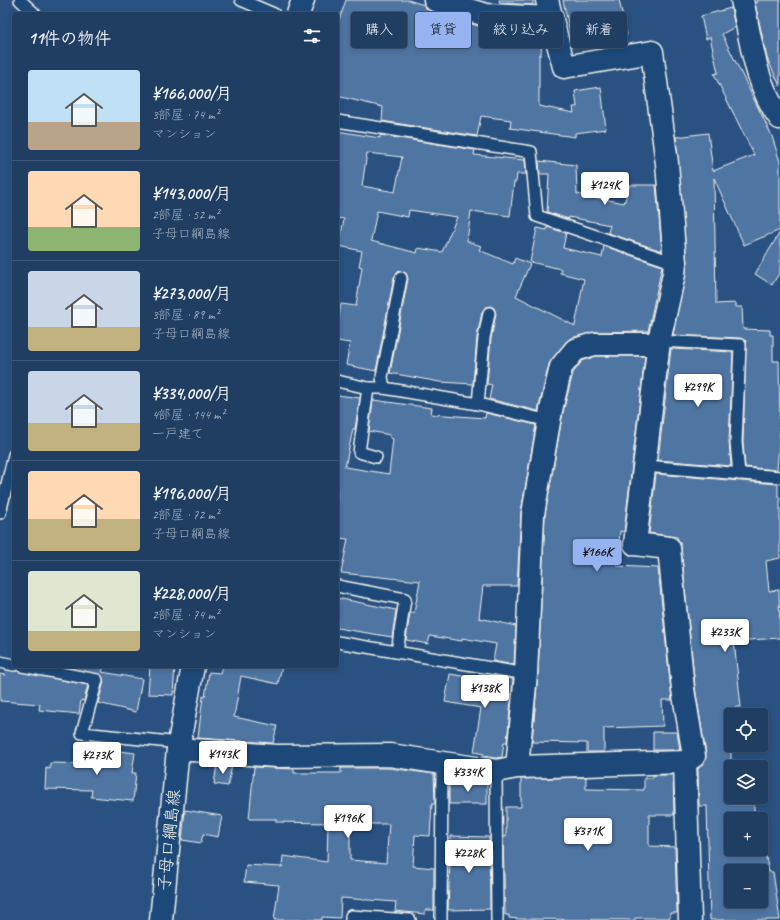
<!DOCTYPE html>
<html lang="ja">
<head>
<meta charset="utf-8">
<style>
	body { margin:0; font-family:Caveat,"Klee One",sans-serif; background:#2c496b; color:#f1f3f6; height:100vh; display:flex; flex-direction:column; font-size:15px; white-space:nowrap }
	* { box-sizing:border-box; margin:0 }
	p { font-size:13px; color:#a1aebe }
	.icon { flex:none; width:22px; height:22px; fill:none; stroke:currentColor; stroke-width:2; stroke-linecap:round; stroke-linejoin:round }
	.map { position:relative; flex:1; overflow:hidden }
	.panel { position:absolute; left:12px; top:12px; width:327px; height:656px; display:flex; flex-direction:column; background:#1f3e62; border-radius:4px; box-shadow:0 2px 6px #0003,0 0 0 1px #3c5777 }
	.panel>* { flex:none }
	.banner { position:absolute; left:351px; top:12px; width:369px; height:36px; display:flex; gap:8px }
	.fabs { position:absolute; left:724px; top:708px; display:grid; gap:8px }
	.fabs a { display:grid; place-items:center; width:44px; height:44px; border-radius:4px; background:#1f3e62; box-shadow:0 2px 6px #0003,0 0 0 1px #3c5777; font-size:20px }
	.price { position:absolute; translate:-50% -34px; padding:0 9px; border-radius:4px; background:#fff; color:#222; font-size:13px; line-height:26px; filter:drop-shadow(0 1px 2px #0008) }
	.price::after { content:''; position:absolute; left:50%; top:24px; width:12px; height:9px; margin-left:-6px; background:inherit; clip-path:polygon(0 0,100% 0,50% 100%) }
	.price.active { background:#95b2f1; color:#111 }
	ul { padding:0; list-style:none }
	li { display:flex; align-items:center; gap:12px; height:100px; padding:0 16px }
	li+li { border-top:1px solid #3c5777 }
	li span { display:grid; place-items:center; flex:none; width:112px; height:80px; border-radius:4px; color:#555 }
	li>.icon { margin-inline-start:auto }
	span .icon { width:48px; height:48px; fill:#fffc; stroke-width:1 }
	li b { font-size:17px }
	h2 { display:flex; justify-content:space-between; align-items:center; height:48px; padding:0 16px; font-size:17px }
	.tag { padding:0 14px; border-radius:4px; background:#1f3e62; box-shadow:0 2px 6px #0003,0 0 0 1px #3c5777; font-size:14px; line-height:36px }
	.tag.active { background:#95b2f1; color:#111 }
	.map>svg:first-child { display:block }
	.building { fill:#4f74a3; stroke:#f4f1e8; fill-rule:evenodd }
	.lines { fill:none; stroke-linecap:round; stroke-linejoin:round }
	.lane-casing { stroke:#f4f1e8; stroke-width:14 }
	.street-casing { stroke:#f4f1e8; stroke-width:25 }
	.secondary-casing { stroke:#f4f1e8; stroke-width:25 }
	.lane { stroke:#1f4a7a; stroke-width:11 }
	.street { stroke:#1f4a7a; stroke-width:22 }
	.secondary { stroke:#1f4a7a; stroke-width:22 }
	.labels { text-anchor:middle; dominant-baseline:central; stroke-width:3; stroke-linejoin:round; paint-order:stroke }
	.street-label { font-size:17px; fill:#f4f1e8; stroke:#1f4a7a }
</style>
</head>
<body>
<div class="map">
<svg width="780" height="920" viewBox="0 0 780 920">
	<rect width="100%" height="100%" fill="#295282"/>
	<filter id="ink" filterUnits="userSpaceOnUse"><feTurbulence type="fractalNoise" baseFrequency=".025" numOctaves="2"/><feDisplacementMap in="SourceGraphic" scale="8" xChannelSelector="R" yChannelSelector="G"/><feConvolveMatrix kernelMatrix="1 2 1 2 8 2 1 2 1" color-interpolation-filters="sRGB"/></filter>
	<g filter="url(#ink)">
		<g class="building">
			<path d="M 346,0 L 408,0 L 424,5 L 431,12 L 482,27 L 500,30 L 500,28 L 542,30 L 541,55 L 539,55 L 539,106 L 574,113 L 573,107 L 577,107 L 575,91 L 601,87 L 606,129 L 575,133 L 575,137 L 510,128 L 511,120 L 481,116 L 477,136 L 382,121 L 383,107 L 337,96 L 337,26 Z"/>
			<path d="M 499,0 L 533,0 L 533,5 L 500,3 Z"/>
			<path d="M 563,0 L 619,0 L 627,35 L 573,47 Z"/>
			<path d="M 757,0 L 780,0 L 780,86 L 767,58 L 755,3 L 758,2 Z"/>
			<path d="M 731,8 L 735,27 L 722,34 L 772,136 L 780,162 L 780,230 L 744,245 L 714,178 L 716,304 L 736,303 L 736,307 L 742,307 L 743,329 L 770,330 L 770,335 L 773,335 L 773,361 L 779,361 L 780,430 L 777,470 L 745,467 L 743,442 L 746,341 L 740,338 L 673,335 L 687,264 L 676,137 L 708,133 L 713,171 L 754,155 L 714,74 L 718,73 L 710,37 L 706,39 L 701,16 Z"/>
			<path d="M 337,131 L 380,138 L 380,135 L 475,150 L 474,155 L 525,160 L 526,174 L 517,174 L 516,182 L 514,182 L 510,216 L 471,211 L 467,241 L 481,246 L 479,250 L 513,264 L 515,258 L 530,264 L 516,296 L 575,326 L 584,279 L 560,273 L 561,269 L 530,262 L 537,228 L 547,230 L 547,227 L 566,233 L 563,248 L 602,257 L 604,246 L 662,266 L 648,331 L 594,332 L 571,338 L 566,342 L 549,364 L 538,411 L 489,399 L 492,385 L 487,384 L 491,339 L 496,314 L 494,308 L 491,306 L 486,307 L 482,312 L 477,337 L 473,384 L 440,382 L 390,373 L 408,279 L 406,273 L 399,271 L 394,277 L 376,371 L 346,365 L 350,343 L 337,341 L 337,329 L 341,304 L 356,306 L 362,267 L 359,266 L 362,251 L 339,246 L 344,219 L 337,218 ZM 367,153 L 402,157 L 395,192 L 362,186 ZM 409,210 L 457,217 L 442,252 L 418,248 L 417,253 L 371,241 L 377,211 L 408,217 Z"/>
			<path d="M 539,161 L 576,165 L 577,194 L 624,203 L 630,185 L 656,185 L 662,251 L 608,233 L 610,225 L 569,217 L 569,219 L 547,212 L 549,174 L 540,174 Z"/>
			<path d="M 780,232 L 780,272 L 772,285 L 755,274 Z"/>
			<path d="M 671,349 L 733,352 L 729,442 L 731,466 L 658,460 Z"/>
			<path d="M 596,356 L 645,356 L 624,532 L 620,531 L 617,566 L 658,568 L 672,700 L 662,700 L 663,726 L 604,728 L 604,752 L 587,752 L 587,743 L 532,742 L 538,675 L 545,515 L 563,412 L 573,373 L 582,361 Z"/>
			<path d="M 337,395 L 360,398 L 355,429 L 353,429 L 345,467 L 389,474 L 393,439 L 390,438 L 390,435 L 369,431 L 373,400 L 432,408 L 431,414 L 485,418 L 486,413 L 536,425 L 521,512 L 517,586 L 483,586 L 479,618 L 516,626 L 514,665 L 493,661 L 496,644 L 462,638 L 462,641 L 430,636 L 428,644 L 406,640 L 410,613 L 414,613 L 420,581 L 341,573 L 348,539 L 337,538 Z"/>
			<path d="M 656,474 L 777,484 L 778,485 L 778,497 L 780,497 L 780,558 L 766,561 L 769,591 L 779,590 L 780,638 L 734,641 L 741,707 L 735,707 L 736,715 L 731,715 L 731,804 L 754,804 L 754,819 L 731,819 L 731,849 L 761,849 L 761,843 L 763,843 L 769,872 L 773,872 L 780,920 L 710,920 L 707,806 L 699,806 L 698,769 L 705,761 L 706,754 L 695,687 L 681,547 L 677,537 L 649,533 ZM 731,871 L 761,871 L 761,901 L 731,901 Z"/>
			<path d="M 337,598 L 396,610 L 392,637 L 337,628 Z"/>
			<path d="M 60,666 L 104,666 L 102,672 L 142,679 L 136,712 L 98,703 L 104,682 L 101,675 Z"/>
			<path d="M 150,666 L 175,666 L 173,695 L 148,694 Z"/>
			<path d="M 222,666 L 282,666 L 278,684 L 241,676 L 234,717 L 277,726 L 273,743 L 198,738 L 203,696 L 205,697 L 209,672 L 220,673 Z"/>
			<path d="M 6,670 L 17,671 L 88,685 L 84,701 L 81,700 L 79,714 L 39,710 L 40,704 L 0,701 L 0,674 L 5,675 Z"/>
			<path d="M 450,674 L 486,680 L 486,677 L 491,678 L 491,675 L 513,679 L 507,742 L 504,742 L 502,757 L 496,758 L 484,756 L 484,754 L 474,752 L 481,708 L 445,702 Z"/>
			<path d="M 653,732 L 677,732 L 680,750 L 653,750 Z"/>
			<path d="M 96,748 L 135,753 L 132,773 L 136,773 L 133,801 L 91,797 L 92,790 L 45,789 L 46,768 L 50,769 L 50,763 L 94,764 Z"/>
			<path d="M 217,764 L 232,765 L 228,786 L 214,784 Z"/>
			<path d="M 254,767 L 294,769 L 294,773 L 341,773 L 341,768 L 389,768 L 434,774 L 435,804 L 432,804 L 430,836 L 415,835 L 413,866 L 434,868 L 434,910 L 425,910 L 425,914 L 395,911 L 396,902 L 341,898 L 340,918 L 322,917 L 322,920 L 274,920 L 279,885 L 244,882 L 246,865 L 282,867 L 283,856 L 327,862 L 328,823 L 276,822 L 276,819 L 249,819 ZM 350,824 L 389,824 L 386,863 L 350,860 Z"/>
			<path d="M 653,775 L 673,775 L 674,815 L 649,815 L 649,846 L 675,847 L 677,913 L 670,913 L 670,918 L 635,918 L 635,920 L 519,919 L 509,918 L 509,915 L 505,915 L 503,837 L 506,837 L 506,807 L 521,807 L 521,779 L 586,777 L 586,789 L 644,790 L 644,778 L 653,778 Z"/>
			<rect x="449" y="782" width="38" height="22"/>
			<path d="M 185,810 L 222,816 L 218,837 L 203,834 L 201,843 L 182,840 Z"/>
			<path d="M 451,836 L 489,837 L 490,909 L 448,910 Z"/>
		</g>
		<g class="lines">
			<defs>
				<g id="lane">
					<path d="M 20,0 L 35,14"/>
					<path d="M 241,0 L 274,14"/>
					<path d="M 337,121 L 531,152 L 537,216 L 675,263"/>
					<path d="M 659,341 L 740,345 L 736,442 L 739,474"/>
					<path d="M 337,381 L 368,388 L 384,388 L 478,404 L 549,421"/>
					<path d="M 368,388 L 359,452 L 376,457"/>
					<path d="M 384,388 L 382,377 L 401,278"/>
					<path d="M 478,404 L 484,338 L 489,313"/>
					<path d="M 644,466 L 780,477"/>
					<path d="M 0,513 L 14,455"/>
					<path d="M 337,586 L 405,599 L 397,652"/>
					<path d="M 337,642 L 526,674"/>
					<path d="M 0,662 L 14,665"/>
					<path d="M 22,666 L 97,680 L 82,733 L 180,743"/>
					<path d="M 496,771 L 497,920"/>
					<path d="M 351,920 L 351,916 L 410,920"/>
					<path d="M 441,920 L 442,764"/>
				</g>
				<g id="street">
					<path d="M 435,0 L 486,15 L 551,18"/>
					<path d="M 742,0 C 751,39 755,85 780,118"/>
					<path d="M 178,749 L 277,756 L 390,755 L 496,771 L 517,767 L 685,762 L 694,756 L 683,689 L 669,548 L 635,544 L 659,341 L 674,274 L 675,263 L 667,163 L 652,52 L 564,67 L 547,0"/>
					<path d="M 685,762 L 690,920"/>
					<path d="M 517,767 L 526,674 L 533,514 L 551,410 L 561,367 L 575,350 L 594,344 L 650,344 L 659,341"/>
				</g>
				<g id="secondary">
					<path d="M 298,14 L 303,0"/>
					<path d="M 161,920 L 178,749 L 193,666"/>
				</g>
			</defs>
			<use href="#lane" class="lane-casing"/>
			<use href="#street" class="street-casing"/>
			<use href="#secondary" class="secondary-casing"/>
			<use href="#lane" class="lane"/>
			<use href="#street" class="street"/>
			<use href="#secondary" class="secondary"/>
		</g>
	</g>
	<g class="labels">
		<g class="street-label">
			<text transform="translate(169 840) rotate(-84)">子母口綱島線</text>
		</g>
	</g>
</svg>
<div class="fabs">
<a><svg class="icon" aria-label="locate" viewBox="0 0 24 24"><circle cx="12" cy="12" r="6"/><path d="M12 2v4M12 18v4M2 12h4M18 12h4"/></svg></a>
<a><svg class="icon" aria-label="layers" viewBox="0 0 24 24"><path d="M12 4l9 5-9 5-9-5zM3 14l9 5 9-5"/></svg></a>
<a>+</a>
<a>−</a>
</div>
<b class="price" style="left:605px;top:206px">¥124K</b>
<b class="price" style="left:698px;top:408px">¥299K</b>
<b class="price active" style="left:597px;top:573px">¥166K</b>
<b class="price" style="left:725px;top:653px">¥233K</b>
<b class="price" style="left:485px;top:709px">¥138K</b>
<b class="price" style="left:223px;top:775px">¥143K</b>
<b class="price" style="left:97px;top:776px">¥273K</b>
<b class="price" style="left:468px;top:793px">¥334K</b>
<b class="price" style="left:348px;top:839px">¥196K</b>
<b class="price" style="left:588px;top:852px">¥371K</b>
<b class="price" style="left:469px;top:874px">¥228K</b>
<div class="banner">
<a class="tag">購入</a>
<a class="tag active">賃貸</a>
<a class="tag">絞り込み</a>
<a class="tag">新着</a>
</div>
<section class="panel">
<h2>11件の物件<svg class="icon" aria-label="filters" viewBox="0 0 24 24"><path d="M4 7h16M4 17h16"/><circle cx="9" cy="7" r="2"/><circle cx="15" cy="17" r="2"/></svg></h2>
<ul>
<li><span style="background:linear-gradient(#bfe0f5 65%,#b9a48a 0)"><svg class="icon" aria-label="home" viewBox="0 0 24 24"><path d="M3 11l9-7 9 7M6 9v11h12V9"/></svg></span><div><b>¥166,000/月</b><p>3部屋 · 74 m²</p><p>マンション</p></div></li>
<li><span style="background:linear-gradient(#ffd9b3 70%,#8fb573 0)"><svg class="icon" aria-label="home" viewBox="0 0 24 24"><path d="M3 11l9-7 9 7M6 9v11h12V9"/></svg></span><div><b>¥143,000/月</b><p>2部屋 · 52 m²</p><p>子母口綱島線</p></div></li>
<li><span style="background:linear-gradient(#c9d6e8 70%,#c2b280 0)"><svg class="icon" aria-label="home" viewBox="0 0 24 24"><path d="M3 11l9-7 9 7M6 9v11h12V9"/></svg></span><div><b>¥273,000/月</b><p>3部屋 · 89 m²</p><p>子母口綱島線</p></div></li>
<li><span style="background:linear-gradient(#c9d6e8 65%,#c2b280 0)"><svg class="icon" aria-label="home" viewBox="0 0 24 24"><path d="M3 11l9-7 9 7M6 9v11h12V9"/></svg></span><div><b>¥334,000/月</b><p>4部屋 · 144 m²</p><p>一戸建て</p></div></li>
<li><span style="background:linear-gradient(#ffd9b3 60%,#c2b280 0)"><svg class="icon" aria-label="home" viewBox="0 0 24 24"><path d="M3 11l9-7 9 7M6 9v11h12V9"/></svg></span><div><b>¥196,000/月</b><p>2部屋 · 72 m²</p><p>子母口綱島線</p></div></li>
<li><span style="background:linear-gradient(#dfe7d0 75%,#c2b280 0)"><svg class="icon" aria-label="home" viewBox="0 0 24 24"><path d="M3 11l9-7 9 7M6 9v11h12V9"/></svg></span><div><b>¥228,000/月</b><p>2部屋 · 74 m²</p><p>マンション</p></div></li>
</ul>
</section>
</div>
</body>
</html>
